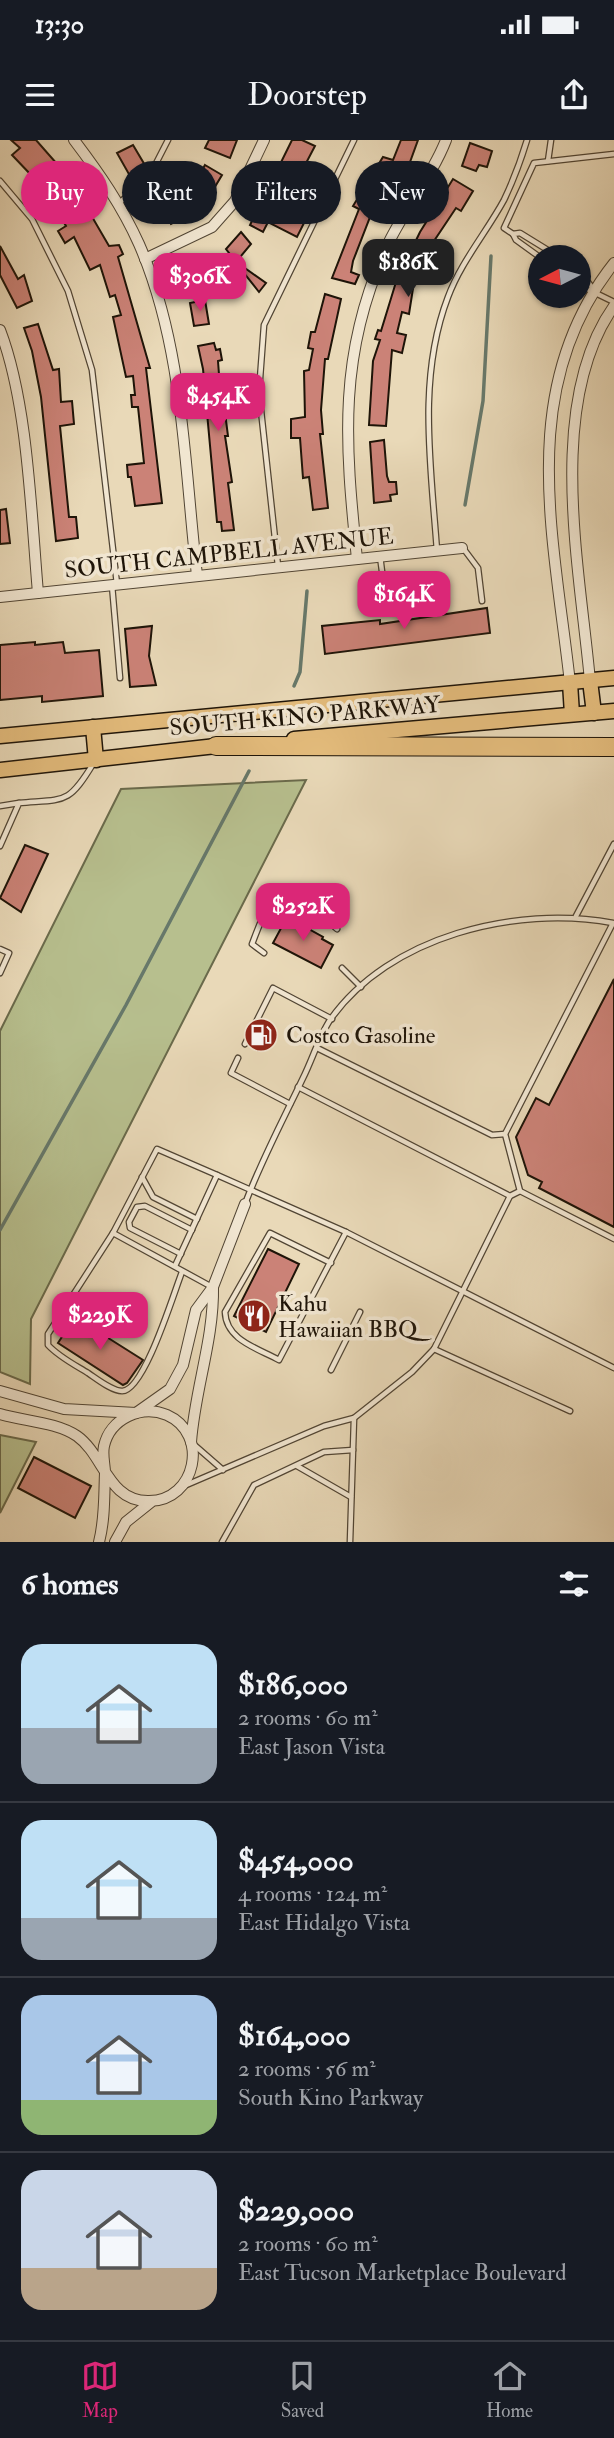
<!DOCTYPE html>
<html lang="en">
<head>
<meta charset="utf-8">
<style>
	body { margin:0; font-family:"IM FELL Double Pica",serif; background:#242831; color:#f1f3f6; height:100vh; display:flex; flex-direction:column; font-size:26px; white-space:nowrap }
	* { box-sizing:border-box; margin:0 }
	p { font-size:23px; color:#9ea1a6 }
	.icon { flex:none; width:38px; height:38px; fill:none; stroke:currentColor; stroke-width:2; stroke-linecap:round; stroke-linejoin:round }
	.map { position:relative; height:1402px; overflow:hidden }
	.drawer { display:flex; flex-direction:column; background:#171b24; flex:1 }
	.drawer>* { flex:none }
	.banner { position:absolute; left:21px; top:21px; width:572px; height:63px; display:flex; gap:14px }
	.needle { width:46px; rotate:264deg }
	.controls { position:absolute; left:528px; top:105px; display:grid; gap:14px }
	.controls a { display:grid; place-items:center; width:63px; height:63px; border-radius:50%; background:#171b24; box-shadow:0 2px 5px #0004; font-size:35px }
	.price { position:absolute; translate:-50% -60px; padding:0 16px; border-radius:14px; background:#db2777; color:#fff; font-size:23px; line-height:46px; filter:drop-shadow(0 2px 4px #0008) }
	.price::after { content:''; position:absolute; left:50%; top:42px; width:21px; height:16px; margin-left:-10px; background:inherit; clip-path:polygon(0 0,100% 0,50% 100%) }
	.price.on { background:#222; color:#fff }
	ul { padding:0; list-style:none }
	li { display:flex; align-items:center; gap:21px; height:175px; padding:0 21px }
	li+li { border-top:2px solid #363941 }
	li span { display:grid; place-items:center; flex:none; width:196px; height:140px; border-radius:21px; color:#555 }
	li>.icon { margin-inline-start:auto }
	span .icon { width:84px; height:84px; fill:#fffc; stroke-width:1 }
	li b { font-size:30px }
	h2 { display:flex; justify-content:space-between; align-items:center; height:84px; padding:0 21px; font-size:30px }
	.chip { padding:0 24px; border-radius:32px; background:#171b24; box-shadow:0 2px 5px #0004; font-size:24px; line-height:63px }
	.chip.on { background:#db2777; color:#fff }
	.status { display:flex; justify-content:space-between; align-items:center; height:49px; padding:0 35px; background:#171b24; direction:ltr }
	.status svg { height:19px; fill:currentColor }
	header { display:flex; justify-content:space-between; align-items:center; height:91px; padding:0 21px; background:#171b24; font-size:32px; font-weight:600 }
	.menu { display:flex; justify-content:space-around; align-items:center; height:98px; border-top:2px solid #363941; background:#171b24; font-size:19px; color:#9ea1a6 }
	.menu a { display:grid; justify-items:center; gap:4px }
	.menu .on { color:#db2777 }
	.map>svg:first-child { display:block }
	.green { fill:#b7bf8e; stroke:#6a6a4b; stroke-width:2 }
	.lines { fill:none; stroke-linecap:round; stroke-linejoin:round }
	.stream { stroke:#67786a; stroke-width:3.5 }
	.building { fill:#cb8277; stroke:#1e1408; stroke-width:2 }
	.service-casing { stroke:#514534; stroke-width:7 }
	.minor-casing { stroke:#514534; stroke-width:12 }
	.primary-casing { stroke:#1e1408; stroke-width:17 }
	.motorway-casing { stroke:#1e1408; stroke-width:20 }
	.service { stroke:#f1e6d1; stroke-width:4.5 }
	.minor { stroke:#f1e6d1; stroke-width:10 }
	.primary { stroke:#e4bc7c; stroke-width:14 }
	.motorway { stroke:#e4bc7c; stroke-width:18 }
	.labels { text-anchor:middle; dominant-baseline:central; stroke-width:7; stroke-linejoin:round; paint-order:stroke }
	.street-label { font-size:23px; fill:#1e1408; stroke:#f1e6d1 }
	.poi-label { font-size:23px; fill:#1e1408; stroke:#f1e6d1; text-anchor:start }
</style>
</head>
<body>
<div class="status"><b>13:30</b><svg viewBox="0 0 49 12"><path d="M0 12V9h3v3zM5 12V6h3v6zM10 12V3h3v9zM15 12V0h3v12zM26 1h20v11H26zM47 4h2v5h-2z"/></svg></div>
<header><svg class="icon" aria-label="menu" viewBox="0 0 24 24"><path d="M4 6h16M4 12h16M4 18h16"/></svg>Doorstep<svg class="icon" aria-label="share" viewBox="0 0 24 24"><path d="M12 15V3M7 8l5-5 5 5M5 13v7h14v-7"/></svg></header>
<div class="map">
<svg width="614" height="1402" viewBox="0 0 614 1402">
	<rect width="100%" height="100%" fill="#e9d9b8"/>
	<filter id="stains"><feTurbulence type="fractalNoise" baseFrequency=".00286" numOctaves="4"/><feColorMatrix values="0 0 0 0 .2 0 0 0 0 .09 0 0 0 0 .02 0 0 0 .5 -.17"/></filter>
	<radialGradient id="worn" r=".72"><stop offset=".6" stop-color="#630" stop-opacity="0"/><stop offset="1" stop-color="#630" stop-opacity=".3"/></radialGradient>
	<g class="green">
		<path d="M 306,640 L 31,1179 L 30,1244 L 0,1232 L 0,891 L 121,649 Z"/>
		<path d="M 0,1295 L 36,1302 L 0,1373 Z"/>
	</g>
	<g class="lines">
		<g class="stream">
			<path d="M 465,365 L 483,261 L 491,116"/>
			<path d="M 294,546 L 300,532 L 307,451"/>
			<path d="M 0,1090 L 126,865 L 249,631"/>
		</g>
	</g>
	<g class="building">
		<path d="M 11,0 L 36,0 L 79,49 L 77,51 L 109,106 L 119,105 L 123,114 L 118,117 L 150,228 L 146,228 L 162,363 L 135,366 L 131,337 L 128,337 L 127,325 L 144,323 L 138,267 L 132,267 L 131,255 L 135,255 L 133,236 L 126,237 L 113,177 L 121,175 L 115,155 L 110,157 L 100,125 L 90,130 L 74,97 L 65,103 L 58,91 L 66,86 L 60,76 L 67,72 L 56,57 L 60,53 L 42,29 L 33,37 L 12,15 L 20,8 Z"/>
		<path d="M 209,0 L 237,0 L 230,18 L 205,8 Z"/>
		<path d="M 292,0 L 302,0 L 315,6 L 293,48 L 296,50 L 289,66 L 308,75 L 297,97 L 268,82 L 263,92 L 250,85 Z"/>
		<path d="M 401,0 L 418,0 L 410,22 L 395,45 L 393,43 L 376,74 L 372,72 L 353,121 L 351,132 L 359,135 L 355,144 L 332,138 L 359,69 L 353,66 L 383,17 L 393,20 Z"/>
		<path d="M 470,3 L 492,11 L 487,27 L 479,25 L 476,31 L 462,26 Z"/>
		<path d="M 133,5 L 146,27 L 130,36 L 117,13 Z"/>
		<path d="M 205,25 L 222,35 L 210,55 L 194,45 Z"/>
		<path d="M 453,39 L 473,51 L 461,71 L 456,68 L 434,101 L 414,142 L 409,174 L 402,172 L 397,193 L 406,195 L 402,213 L 392,210 L 386,286 L 369,285 L 373,221 L 380,200 L 375,199 L 378,190 L 381,191 L 396,142 L 420,92 Z"/>
		<path d="M 185,50 L 196,71 L 171,84 L 163,68 L 169,65 L 166,60 Z"/>
		<path d="M 241,92 L 251,104 L 236,122 L 226,109 Z"/>
		<path d="M 0,106 L 18,139 L 24,135 L 32,161 L 17,168 L 0,135 Z"/>
		<path d="M 209,118 L 234,133 L 220,157 L 202,147 L 204,153 L 184,142 L 190,131 L 195,134 L 199,128 L 202,130 Z"/>
		<path d="M 242,126 L 266,143 L 259,152 L 240,128 Z"/>
		<path d="M 325,154 L 341,159 L 328,219 L 325,219 L 321,270 L 323,294 L 320,294 L 328,368 L 313,370 L 309,337 L 303,338 L 300,298 L 291,298 L 291,279 L 305,277 L 304,231 L 309,230 L 313,209 L 308,208 L 311,192 L 315,192 Z"/>
		<path d="M 205,160 L 209,184 L 194,186 L 190,163 Z"/>
		<path d="M 38,184 L 53,230 L 59,229 L 61,262 L 72,261 L 74,284 L 60,286 L 69,377 L 76,377 L 78,398 L 56,401 L 41,257 L 32,211 L 24,188 Z"/>
		<path d="M 214,203 L 216,210 L 220,209 L 222,220 L 218,221 L 220,248 L 228,247 L 229,265 L 224,265 L 228,296 L 225,296 L 232,342 L 228,343 L 234,390 L 222,391 L 221,382 L 217,382 L 203,229 L 198,206 Z"/>
		<path d="M 384,300 L 387,336 L 389,342 L 396,342 L 397,354 L 390,355 L 391,361 L 374,363 L 370,302 Z"/>
		<path d="M 6,369 L 10,403 L 0,404 L 0,370 Z"/>
		<path d="M 487,468 L 490,493 L 325,514 L 322,486 L 380,480 L 380,484 Z"/>
		<path d="M 152,486 L 149,516 L 156,545 L 130,547 L 125,489 Z"/>
		<path d="M 35,502 L 35,505 L 63,502 L 65,513 L 99,510 L 103,556 L 42,562 L 42,556 L 0,560 L 0,505 Z"/>
		<path d="M 25,705 L 48,714 L 21,772 L 0,758 Z"/>
		<path d="M 287,777 L 323,797 L 322,799 L 333,805 L 321,828 L 273,803 Z"/>
		<path d="M 614,839 L 614,1087 L 539,1048 L 542,1042 L 528,1035 L 516,997 L 536,958 L 549,965 Z"/>
		<path d="M 268,1109 L 299,1124 L 266,1192 L 234,1176 Z"/>
		<path d="M 75,1177 L 143,1220 L 127,1243 L 123,1245 L 58,1203 Z"/>
		<path d="M 34,1317 L 91,1346 L 75,1378 L 18,1348 Z"/>
	</g>
	<g class="lines">
		<defs>
			<g id="service">
				<path d="M 548,21 L 551,0"/>
				<path d="M 0,41 L 32,79 L 68,151 L 92,230 L 117,444"/>
				<path d="M 119,63 L 148,39 L 168,0"/>
				<path d="M 513,94 L 504,88 L 534,23 L 614,14"/>
				<path d="M 541,118 L 516,100 L 513,94 L 520,93 L 559,117"/>
				<path d="M 579,130 L 594,150"/>
				<path d="M 579,145 L 614,162"/>
				<path d="M 463,408 L 478,428 L 482,461"/>
				<path d="M 437,411 C 431,326 417,238 448,157 C 461,122 486,93 504,60 C 513,41 521,20 527,0"/>
				<path d="M 380,416 L 387,470"/>
				<path d="M 278,426 L 259,252 L 264,185 L 354,0"/>
				<path d="M 112,445 L 120,538"/>
				<path d="M 0,666 L 19,663"/>
				<path d="M 0,706 L 19,663 C 65,659 68,665 93,624"/>
				<path d="M 576,776 L 614,704"/>
				<path d="M 0,809 L 9,813 L 0,833"/>
				<path d="M 264,813 L 252,804 C 256,794 261,778 268,769 C 285,749 323,776 337,789"/>
				<path d="M 342,828 L 361,847"/>
				<path d="M 245,904 L 273,848 L 332,879"/>
				<path d="M 317,908 L 492,995 L 505,994"/>
				<path d="M 238,918 L 231,933 L 290,964"/>
				<path d="M 298,947 L 510,1056"/>
				<path d="M 142,1037 L 153,1057 L 197,1079"/>
				<path d="M 245,1064 C 261,1021 283,980 303,938 C 312,920 319,897 330,880 C 389,796 516,765 613,783 L 505,994 L 520,1051 L 614,1099"/>
				<path d="M 113,1093 L 212,1147"/>
				<path d="M 181,1114 L 130,1088 L 129,1082 L 137,1067 L 145,1066 L 192,1090"/>
				<path d="M 331,1123 L 270,1093 L 225,1172 C 226,1200 257,1208 279,1220 L 346,1092"/>
				<path d="M 175,1126 L 217,1035 L 346,1092 L 614,1228"/>
				<path d="M 182,1132 C 174,1152 144,1252 122,1251 C 112,1251 97,1239 88,1233 C 75,1225 59,1217 48,1205 L 48,1194 L 113,1093 L 157,1009 L 217,1035"/>
				<path d="M 434,1209 L 570,1271"/>
				<path d="M 331,1230 L 360,1172"/>
				<path d="M 192,1303 L 223,1330"/>
				<path d="M 297,1326 L 351,1357"/>
				<path d="M 184,1346 L 324,1286 L 354,1278 L 412,1232 L 434,1209 L 510,1056 L 520,1051"/>
				<path d="M 222,1402 L 254,1345 L 324,1312 L 353,1310"/>
				<path d="M 350,1402 L 354,1278"/>
			</g>
			<g id="minor">
				<path d="M 74,0 C 99,33 122,66 139,104 C 184,207 184,325 197,435"/>
				<path d="M 145,119 L 212,87 L 235,61 L 264,0"/>
				<path d="M 0,190 C 28,263 31,373 38,453"/>
				<path d="M 357,419 C 345,303 337,212 389,102 C 406,67 432,36 446,0"/>
				<path d="M 0,457 L 462,408"/>
				<path d="M 590,541 C 580,429 545,263 614,166"/>
				<path d="M 570,543 C 554,397 515,248 614,123"/>
				<path d="M 0,1251 L 64,1269 L 136,1273 L 170,1249 L 183,1225 L 196,1170 L 213,1147 L 245,1064"/>
				<path d="M 0,1274 C 23,1281 57,1282 77,1296 C 104,1315 108,1362 149,1361 C 196,1361 210,1294 167,1275 C 141,1264 110,1279 104,1306 C 102,1316 105,1324 105,1333 C 104,1356 105,1379 99,1402"/>
				<path d="M 191,1302 C 195,1249 214,1199 213,1147"/>
				<path d="M 115,1402 L 126,1382 L 151,1362"/>
			</g>
			<g id="primary">
				<path d="M 590,541 L 594,573"/>
				<path d="M 570,543 L 572,574"/>
				<path d="M 93,587 L 96,620"/>
				<path d="M 0,596 L 614,538"/>
				<path d="M 294,599 L 614,571"/>
				<path d="M 0,630 L 225,605"/>
			</g>
			<path id="motorway" d="M 216,606 L 614,607"/>
		</defs>
		<use href="#service" class="service-casing"/>
		<use href="#minor" class="minor-casing"/>
		<use href="#primary" class="primary-casing"/>
		<use href="#motorway" class="motorway-casing"/>
		<use href="#service" class="service"/>
		<use href="#minor" class="minor"/>
		<use href="#primary" class="primary"/>
		<use href="#motorway" class="motorway"/>
	</g>
	<defs>
		<symbol id="fuel-disc" viewBox="-11 -11 22 22"><circle r="9.5" fill="#8f2418" stroke="#f1e6d1"/><path d="M-5.5-6h7V0h2V4h1.3V-2.5L3-4.5l.8-.8L6-3V5H2.5V1h-1V6h-7ZM-4.2-4.7v3.2H.2V-4.7Z" fill="#fff"/></symbol>
		<symbol id="restaurant-disc" viewBox="-11 -11 22 22"><circle r="9.5" fill="#8f2418" stroke="#f1e6d1"/><path d="M-5-6h1v4h1v-4h1v4h1v-4h1v5L-1.5 .5V6h-2V.5L-5-1ZM5-6V6H3V1.5H1.5Q1.5-4 5-6Z" fill="#fff"/></symbol>
	</defs>
	<g fill-rule="evenodd">
		<use href="#fuel-disc" x="242" y="876" width="38" height="38"/>
		<use href="#restaurant-disc" x="235" y="1157" width="38" height="38"/>
	</g>
	<g class="labels">
		<g class="street-label">
			<text transform="translate(229 413) rotate(-6)">SOUTH CAMPBELL AVENUE</text>
			<text transform="translate(305 576) rotate(-5)">SOUTH KINO PARKWAY</text>
		</g>
		<g class="poi-label">
			<text x="286" y="895">Costco Gasoline</text>
			<text x="278" y="1163">Kahu<tspan x="278" dy="26">Hawaiian BBQ</tspan></text>
		</g>
	</g>
	<rect width="100%" height="100%" filter="url(#stains)"/>
	<rect width="100%" height="100%" fill="url(#worn)"/>
</svg>
<div class="controls">
<a><svg class="needle" viewBox="-14 -14 28 28"><path d="M0-13l5 13h-10z" fill="#e53935"/><path d="M0 13l5-13h-10z" fill="#9ea1a6"/></svg></a>
</div>
<b class="price on" style="left:408px;top:159px">$186K</b>
<b class="price" style="left:200px;top:173px">$306K</b>
<b class="price" style="left:218px;top:293px">$454K</b>
<b class="price" style="left:404px;top:491px">$164K</b>
<b class="price" style="left:303px;top:803px">$252K</b>
<b class="price" style="left:100px;top:1212px">$229K</b>
<div class="banner">
<a class="chip on">Buy</a>
<a class="chip">Rent</a>
<a class="chip">Filters</a>
<a class="chip">New</a>
</div>
</div>
<section class="drawer">
<h2>6 homes<svg class="icon" aria-label="filters" viewBox="0 0 24 24"><path d="M4 7h16M4 17h16"/><circle cx="9" cy="7" r="2"/><circle cx="15" cy="17" r="2"/></svg></h2>
<ul>
<li><span style="background:linear-gradient(#bfe0f5 60%,#9aa5b1 0)"><svg class="icon" aria-label="home" viewBox="0 0 24 24"><path d="M3 11l9-7 9 7M6 9v11h12V9"/></svg></span><div><b>$186,000</b><p>2 rooms · 60 m²</p><p>East Jason Vista</p></div></li>
<li><span style="background:linear-gradient(#bfe0f5 70%,#9aa5b1 0)"><svg class="icon" aria-label="home" viewBox="0 0 24 24"><path d="M3 11l9-7 9 7M6 9v11h12V9"/></svg></span><div><b>$454,000</b><p>4 rooms · 124 m²</p><p>East Hidalgo Vista</p></div></li>
<li><span style="background:linear-gradient(#a9c7e8 75%,#8fb573 0)"><svg class="icon" aria-label="home" viewBox="0 0 24 24"><path d="M3 11l9-7 9 7M6 9v11h12V9"/></svg></span><div><b>$164,000</b><p>2 rooms · 56 m²</p><p>South Kino Parkway</p></div></li>
<li><span style="background:linear-gradient(#c9d6e8 70%,#b9a48a 0)"><svg class="icon" aria-label="home" viewBox="0 0 24 24"><path d="M3 11l9-7 9 7M6 9v11h12V9"/></svg></span><div><b>$229,000</b><p>2 rooms · 60 m²</p><p>East Tucson Marketplace Boulevard</p></div></li>
</ul>
</section>
<nav class="menu">
<a class="on"><svg class="icon" aria-label="map" viewBox="0 0 24 24"><path d="M3 6l6-2 6 2 6-2v14l-6 2-6-2-6 2zM9 4v14M15 6v14"/></svg>Map</a>
<a><svg class="icon" aria-label="saved" viewBox="0 0 24 24"><path d="M7 4h10v16l-5-4-5 4z"/></svg>Saved</a>
<a><svg class="icon" aria-label="home" viewBox="0 0 24 24"><path d="M3 11l9-7 9 7M6 9v11h12V9"/></svg>Home</a>
</nav>
</body>
</html>
